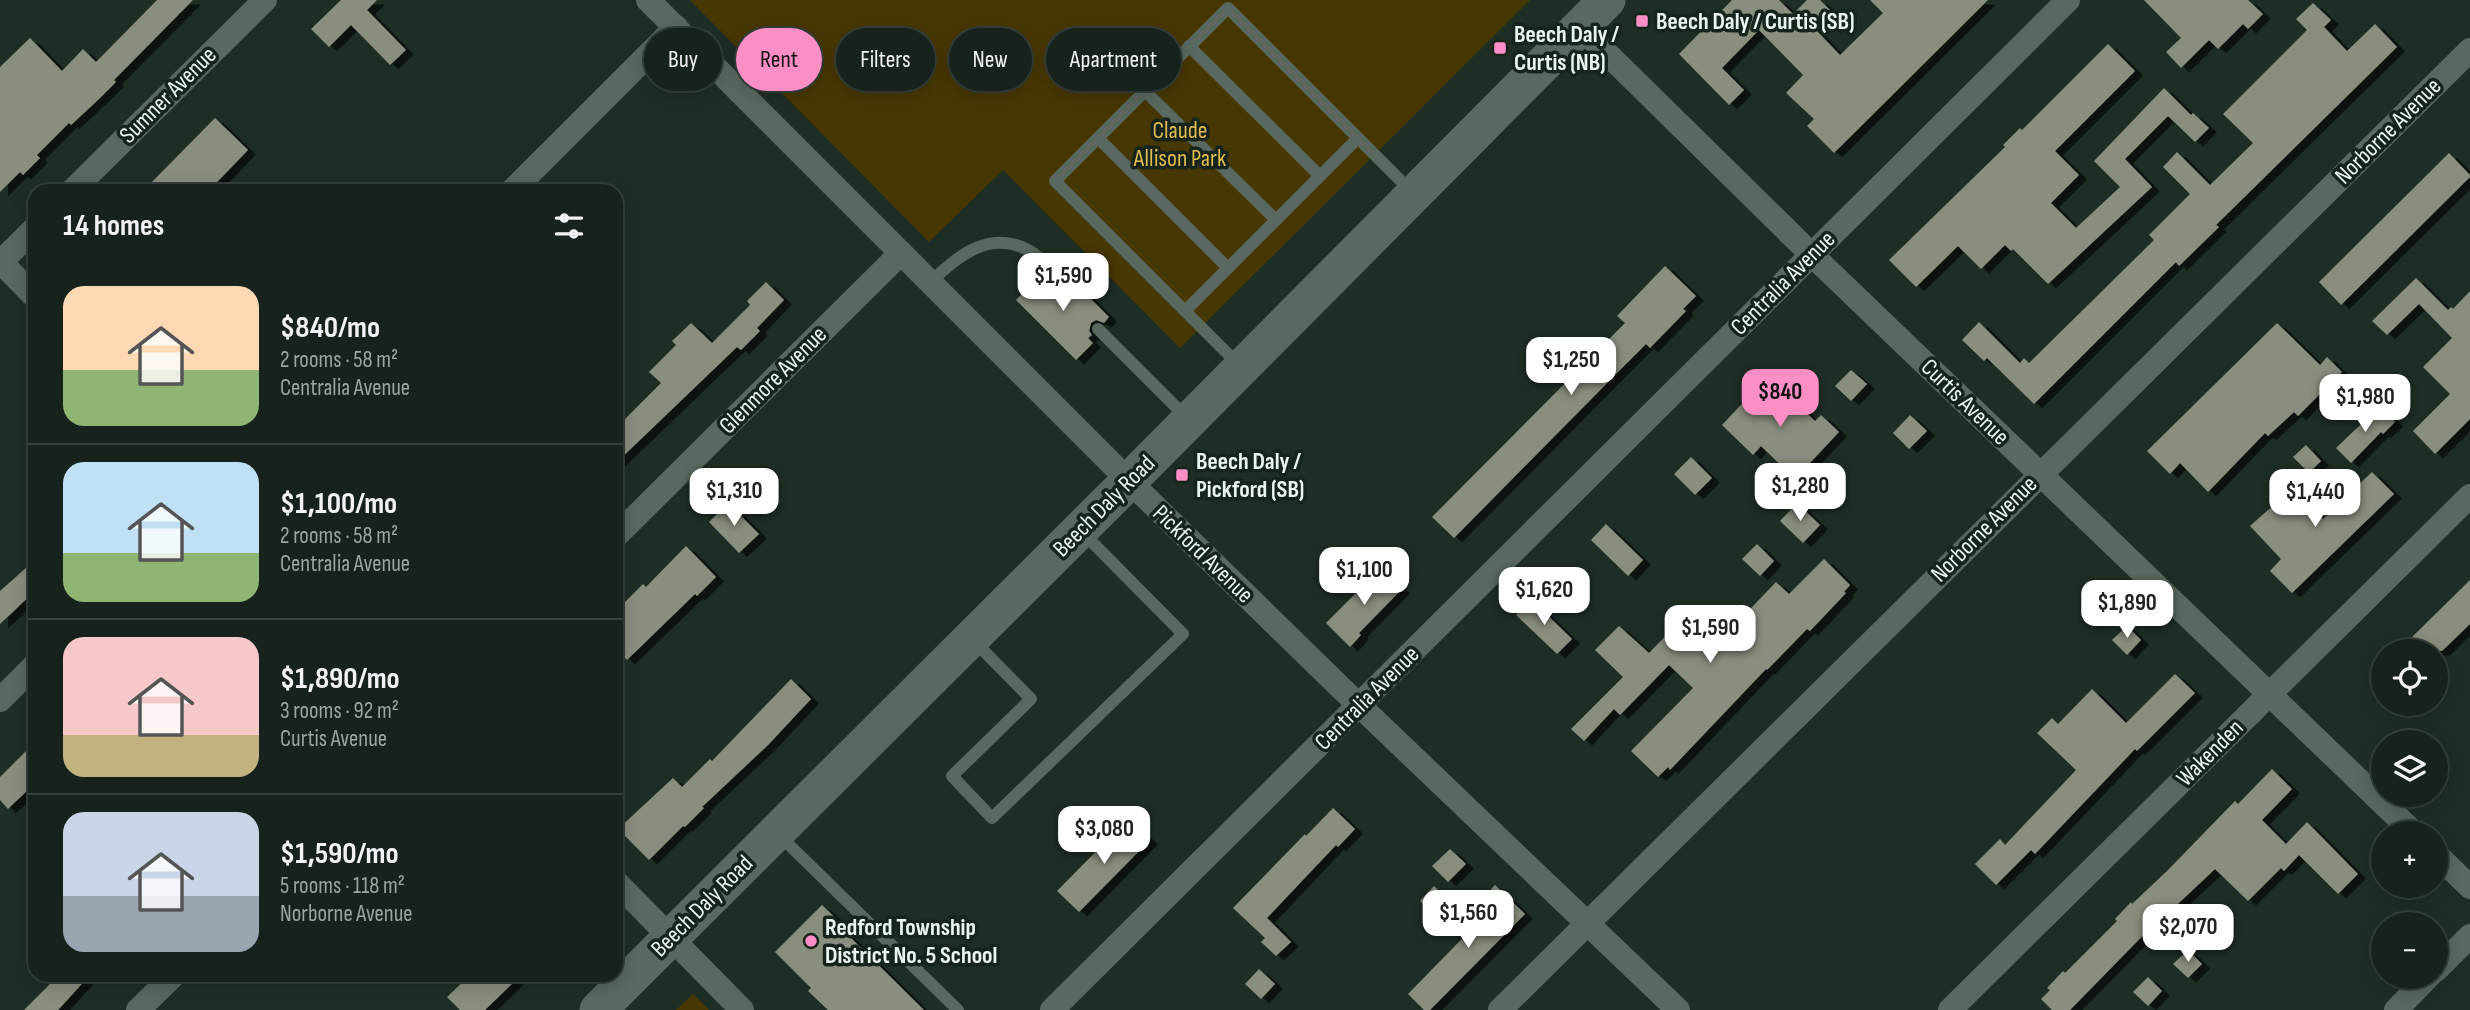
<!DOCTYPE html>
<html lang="en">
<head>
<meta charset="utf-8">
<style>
	body { margin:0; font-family:"Sofia Sans Condensed",sans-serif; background:#202a25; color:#f1f3f6; height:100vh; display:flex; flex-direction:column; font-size:26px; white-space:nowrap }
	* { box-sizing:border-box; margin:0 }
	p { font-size:23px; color:#9ea4a3 }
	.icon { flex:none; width:38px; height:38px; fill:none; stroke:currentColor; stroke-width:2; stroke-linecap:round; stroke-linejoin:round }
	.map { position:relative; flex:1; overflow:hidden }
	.drawer { position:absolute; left:28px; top:184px; width:595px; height:798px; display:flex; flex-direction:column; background:#17221c; border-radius:21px; box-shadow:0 4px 18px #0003,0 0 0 2px #363f3b }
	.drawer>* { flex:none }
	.banner { position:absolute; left:644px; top:28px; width:665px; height:63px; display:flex; gap:14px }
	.tools { position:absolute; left:2371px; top:639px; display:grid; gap:14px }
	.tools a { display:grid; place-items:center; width:77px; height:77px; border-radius:50%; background:#17221c; box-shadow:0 4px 18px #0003,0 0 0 2px #363f3b; font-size:35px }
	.price { position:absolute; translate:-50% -60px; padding:0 16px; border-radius:14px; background:#fff; color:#222; font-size:23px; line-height:46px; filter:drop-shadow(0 2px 4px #0008) }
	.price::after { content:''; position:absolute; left:50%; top:42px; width:21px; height:16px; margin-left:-10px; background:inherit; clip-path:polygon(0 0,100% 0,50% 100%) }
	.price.current { background:#fb8fc5; color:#111 }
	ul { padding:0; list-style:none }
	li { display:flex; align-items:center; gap:21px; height:175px; padding:0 35px }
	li+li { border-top:2px solid #363f3b }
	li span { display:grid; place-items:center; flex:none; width:196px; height:140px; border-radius:21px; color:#555 }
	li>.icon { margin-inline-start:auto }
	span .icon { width:84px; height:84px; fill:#fffc; stroke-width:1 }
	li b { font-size:30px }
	h2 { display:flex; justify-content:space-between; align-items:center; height:84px; padding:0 35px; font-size:30px }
	.pill { padding:0 24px; border-radius:32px; background:#17221c; box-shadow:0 4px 18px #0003,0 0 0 2px #363f3b; font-size:24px; line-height:63px }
	.pill.current { background:#fb8fc5; color:#111 }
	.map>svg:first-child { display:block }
	.green { fill:#473703 }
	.building { fill:#898f7f; filter:url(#shadow) }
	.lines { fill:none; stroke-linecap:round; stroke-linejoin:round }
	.lane { stroke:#59695f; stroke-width:12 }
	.street { stroke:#59695f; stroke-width:24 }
	.secondary { stroke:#59695f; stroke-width:37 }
	.poi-dot { fill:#fb8fc5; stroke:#16241b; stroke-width:2.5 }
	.labels { text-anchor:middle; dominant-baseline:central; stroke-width:7; stroke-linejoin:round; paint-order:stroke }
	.poi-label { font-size:24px; font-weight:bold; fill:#ebf4ee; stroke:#16241b; text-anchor:start }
	.street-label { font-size:24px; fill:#ebf4ee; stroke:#16241b }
	.park-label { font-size:24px; fill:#e1bc4f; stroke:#16241b }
</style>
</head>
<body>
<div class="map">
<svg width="2470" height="1010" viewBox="0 0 2470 1010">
	<defs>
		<filter id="shadow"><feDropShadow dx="8" dy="4.5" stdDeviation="0" flood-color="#0009"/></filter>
	</defs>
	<rect width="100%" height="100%" fill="#1f2e25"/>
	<g class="green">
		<path d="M 690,0 L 1530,0 L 1180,348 L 1003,170 L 929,242 Z"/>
		<path d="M 693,994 L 709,1010 L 676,1010 Z"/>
	</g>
	<g class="building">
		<path d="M 157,0 L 193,0 L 114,80 L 116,82 L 99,99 L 71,125 L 69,123 L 37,155 L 40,158 L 23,175 L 20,172 L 0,192 L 0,67 L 30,38 L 62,71 L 83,49 L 96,62 Z"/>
		<path d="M 341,0 L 377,0 L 367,10 L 406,50 L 390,65 L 351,25 L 329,47 L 311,29 Z"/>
		<path d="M 1732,0 L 1779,0 L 1793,14 L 1807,0 L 1820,0 L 1831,11 L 1814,28 L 1840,55 L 1883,13 L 1870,0 L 1988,0 L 1834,153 L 1807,126 L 1814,119 L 1786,93 L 1803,75 L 1759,30 L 1722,68 L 1744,90 L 1729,105 L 1679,54 Z"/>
		<path d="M 2144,0 L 2248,0 L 2263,14 L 2248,29 L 2243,24 L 2218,49 L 2209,40 L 2181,68 L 2166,52 L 2181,38 Z"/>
		<path d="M 2313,3 L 2331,20 L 2324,27 L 2347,51 L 2375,24 L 2397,47 L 2216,225 L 2219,227 L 2179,266 L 2176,262 L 2034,404 L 1987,358 L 1984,361 L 1962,340 L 1979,322 L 2020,363 L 2024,358 L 2029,363 L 2154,240 L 2149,235 L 2190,194 L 2163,167 L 2177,152 L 2210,185 L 2253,143 L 2223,114 L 2307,30 L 2296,19 Z"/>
		<path d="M 2108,44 L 2135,71 L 2055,151 L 2079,175 L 2051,203 L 2076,228 L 2120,187 L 2094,161 L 2164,88 L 2191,115 L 2193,113 L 2209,128 L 2195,142 L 2168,116 L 2125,159 L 2152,187 L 2048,284 L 2013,249 L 2011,251 L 2005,245 L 1981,269 L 1958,246 L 1916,287 L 1889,260 L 2005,147 L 2003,145 L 2020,128 L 2022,130 Z"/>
		<path d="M 215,118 L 248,150 L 222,177 L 208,191 L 143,191 Z"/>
		<path d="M 2449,153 L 2470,175 L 2470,177 L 2341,305 L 2319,282 Z"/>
		<path d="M 1665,266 L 1696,296 L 1683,309 L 1686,311 L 1650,348 L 1646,344 L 1617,373 L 1454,538 L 1432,517 L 1625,323 L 1617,316 Z"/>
		<path d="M 1042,274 L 1059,289 L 1067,285 L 1069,281 L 1067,275 L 1109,317 L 1104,323 L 1096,320 L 1091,323 L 1089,331 L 1092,335 L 1088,338 L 1093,343 L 1076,360 L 1016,300 Z"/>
		<path d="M 2416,278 L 2448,310 L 2451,307 L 2453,309 L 2470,291 L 2470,419 L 2435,454 L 2413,431 L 2450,394 L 2423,367 L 2452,338 L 2419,304 L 2387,335 L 2372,321 Z"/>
		<path d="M 766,282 L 784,300 L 757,328 L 760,331 L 741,350 L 737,347 L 616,463 L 616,428 L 661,383 L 649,372 L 676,345 L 672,341 L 691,323 L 712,343 L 750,305 L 747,301 Z"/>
		<path d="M 2277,323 L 2320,365 L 2327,357 L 2342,372 L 2298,416 L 2294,412 L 2268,436 L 2265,433 L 2208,492 L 2180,463 L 2170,474 L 2147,451 Z"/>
		<path d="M 1851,370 L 1867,384 L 1851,401 L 1835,386 Z"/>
		<path d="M 1768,376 L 1815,421 L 1821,415 L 1839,432 L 1809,464 L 1811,466 L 1797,481 L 1761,446 L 1753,455 L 1722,425 Z"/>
		<path d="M 2380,406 L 2395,422 L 2383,434 L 2381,432 L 2351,463 L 2336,448 Z"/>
		<path d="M 1910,415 L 1927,431 L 1909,449 L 1893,433 Z"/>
		<path d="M 2306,445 L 2321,461 L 2309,473 L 2293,457 Z"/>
		<path d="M 1691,457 L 1712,478 L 1695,495 L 1674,474 Z"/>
		<path d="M 2372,472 L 2394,494 L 2292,593 L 2270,571 L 2281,559 L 2250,526 L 2293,488 L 2323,519 Z"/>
		<path d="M 728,503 L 759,534 L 739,553 L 709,522 Z"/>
		<path d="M 1797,503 L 1820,525 L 1803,543 L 1780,521 Z"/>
		<path d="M 1606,524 L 1643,560 L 1628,576 L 1591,540 Z"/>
		<path d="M 1757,544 L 1774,561 L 1760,576 L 1742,559 Z"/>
		<path d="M 686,546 L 716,577 L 697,596 L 695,594 L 627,660 L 616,649 L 616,611 L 643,584 L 646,587 Z"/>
		<path d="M 1824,559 L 1850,585 L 1844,592 L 1846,593 L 1810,631 L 1807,629 L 1767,670 L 1766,669 L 1670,770 L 1668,767 L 1658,777 L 1631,751 L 1693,688 L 1669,665 L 1620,715 L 1614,709 L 1584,741 L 1571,729 L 1623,677 L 1595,650 L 1619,626 L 1649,653 L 1682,619 L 1713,648 L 1776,582 L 1789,594 Z"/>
		<path d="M 35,560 L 35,591 L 0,624 L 0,591 Z"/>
		<path d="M 1381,568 L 1402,589 L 1359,633 L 1361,635 L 1350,647 L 1326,623 Z"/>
		<path d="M 2470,580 L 2470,624 L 2442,651 L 2414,651 L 2406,643 Z"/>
		<path d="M 1531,599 L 1572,639 L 1557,654 L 1516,615 Z"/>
		<path d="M 2127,626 L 2141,640 L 2127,655 L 2112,640 Z"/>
		<path d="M 2175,674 L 2195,693 L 2137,751 L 2135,749 L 2035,854 L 2031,850 L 1996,885 L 1975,864 L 2000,839 L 2005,845 L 2076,770 L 2037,733 L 2052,718 L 2058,724 L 2092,689 L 2126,723 Z"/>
		<path d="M 791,679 L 811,699 L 768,745 L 702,807 L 704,808 L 685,827 L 683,826 L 649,860 L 618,829 L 673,778 L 682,787 L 710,759 L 712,761 Z"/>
		<path d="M 35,742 L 35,783 L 8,809 L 0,800 L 0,777 Z"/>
		<path d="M 2272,769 L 2292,789 L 2262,820 L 2286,844 L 2307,822 L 2358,874 L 2338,894 L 2299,855 L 2284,871 L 2281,868 L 2248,901 L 2215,869 L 2164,917 L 2163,915 L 2070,1010 L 2052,1010 L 2041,999 L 2050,990 L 2047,988 L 2063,971 L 2065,973 L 2117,921 L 2115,919 L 2131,902 L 2132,904 L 2168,870 L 2235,801 L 2238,804 Z"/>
		<path d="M 1333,808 L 1355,829 L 1338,847 L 1336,845 L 1267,918 L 1291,942 L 1276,956 L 1261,942 L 1265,938 L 1233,908 L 1305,834 L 1306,836 Z"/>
		<path d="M 1128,819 L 1150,840 L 1079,912 L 1057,891 Z"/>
		<path d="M 1450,849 L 1466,864 L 1448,882 L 1432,866 Z"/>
		<path d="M 1495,885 L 1525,914 L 1430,1010 L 1424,1010 L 1408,994 L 1492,908 L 1483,898 Z"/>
		<path d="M 1434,886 L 1452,903 L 1437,918 L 1420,901 Z"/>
		<path d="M 822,905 L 847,929 L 845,932 L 924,1010 L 828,1010 L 808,991 L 811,988 L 775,952 Z"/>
		<path d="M 2188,950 L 2202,964 L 2188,978 L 2173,964 Z"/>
		<path d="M 1259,969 L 1275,984 L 1261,999 L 1245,984 Z"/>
		<path d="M 59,975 L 90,975 L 58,1010 L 24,1010 Z"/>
		<path d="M 470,975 L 521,975 L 485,1010 L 460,1010 L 447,997 Z"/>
		<path d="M 2148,977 L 2162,991 L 2148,1006 L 2133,992 Z"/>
	</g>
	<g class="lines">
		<g class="lane">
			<path d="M 1189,46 L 1320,176"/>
			<path d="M 1145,91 L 1276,220"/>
			<path d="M 1098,138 L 1228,268"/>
			<path d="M 931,282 C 958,255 993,227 1033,253 C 1043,260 1051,272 1060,280"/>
			<path d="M 1185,311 L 1358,138"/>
			<path d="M 1098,329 L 1187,418"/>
			<path d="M 1239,365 L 1055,181 L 1228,8 L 1413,193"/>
			<path d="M 974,641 L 1031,699 L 952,776 L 992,818 L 1183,634 L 1083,533"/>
			<path d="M 779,835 L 958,1010"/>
		</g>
		<g class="street">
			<path d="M 648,0 L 1129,481 L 1341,688 L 1678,1010"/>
			<path d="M 1579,26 L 1812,255 L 2414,833"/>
			<path d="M 72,191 L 265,0"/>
			<path d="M 512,191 L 676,27"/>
			<path d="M 0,261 L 35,297"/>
			<path d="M 0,263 L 35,228"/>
			<path d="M 616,536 L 901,253"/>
			<path d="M 0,700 L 35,665"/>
			<path d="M 2436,854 L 2470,887"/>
			<path d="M 616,882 L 742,1010"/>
			<path d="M 2436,970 L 2470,936"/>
			<path d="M 138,1010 L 174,975"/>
			<path d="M 1052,1010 L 2068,0"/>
			<path d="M 1500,1010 L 2470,50"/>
			<path d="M 1950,1010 L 2470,496"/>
			<path d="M 2396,1010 L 2429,976"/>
		</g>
		<path class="secondary" d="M 598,1010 L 1129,481 L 1607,0"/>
	</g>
	<g class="poi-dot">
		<rect x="1635" y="14" width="14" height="14" rx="3.5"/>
		<rect x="1493" y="41" width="14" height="14" rx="3.5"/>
		<rect x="1175" y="468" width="14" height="14" rx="3.5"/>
		<circle cx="811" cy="941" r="7"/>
	</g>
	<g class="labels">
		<g class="poi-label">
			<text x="1656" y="21">Beech Daly / Curtis (SB)</text>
			<text x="1514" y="34">Beech Daly /<tspan x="1514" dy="28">Curtis (NB)</tspan></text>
			<text x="1196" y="461">Beech Daly /<tspan x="1196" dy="28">Pickford (SB)</tspan></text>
			<text x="825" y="927">Redford Township<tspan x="825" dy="28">District No. 5 School</tspan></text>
		</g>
		<g class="street-label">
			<text transform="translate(168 95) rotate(-45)">Sumner Avenue</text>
			<text transform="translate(2388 131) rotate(-45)">Norborne Avenue</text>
			<text transform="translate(1783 283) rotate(-45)">Centralia Avenue</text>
			<text transform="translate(773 380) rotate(-45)">Glenmore Avenue</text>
			<text transform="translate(1965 402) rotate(44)">Curtis Avenue</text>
			<text transform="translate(1104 506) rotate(-45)">Beech Daly Road</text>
			<text transform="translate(1984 529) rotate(-45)">Norborne Avenue</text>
			<text transform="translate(1203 554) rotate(44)">Pickford Avenue</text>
			<text transform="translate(1367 698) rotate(-45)">Centralia Avenue</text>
			<text transform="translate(2210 753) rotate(-45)">Wakenden</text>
			<text transform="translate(702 906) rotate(-45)">Beech Daly Road</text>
		</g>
		<g class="park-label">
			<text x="1180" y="130">Claude<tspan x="1180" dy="28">Allison Park</tspan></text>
		</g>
	</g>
</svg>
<div class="tools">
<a><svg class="icon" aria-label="locate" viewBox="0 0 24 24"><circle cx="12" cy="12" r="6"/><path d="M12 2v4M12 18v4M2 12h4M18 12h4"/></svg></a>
<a><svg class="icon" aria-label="layers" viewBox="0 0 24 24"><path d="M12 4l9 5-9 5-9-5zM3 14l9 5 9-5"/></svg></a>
<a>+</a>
<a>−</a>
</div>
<b class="price" style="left:1063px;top:313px">$1,590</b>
<b class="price" style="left:1571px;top:397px">$1,250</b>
<b class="price current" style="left:1780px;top:429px">$840</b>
<b class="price" style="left:2365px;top:434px">$1,980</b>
<b class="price" style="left:1800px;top:523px">$1,280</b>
<b class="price" style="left:734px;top:528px">$1,310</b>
<b class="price" style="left:2315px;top:529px">$1,440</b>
<b class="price" style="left:1364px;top:607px">$1,100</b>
<b class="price" style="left:1544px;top:627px">$1,620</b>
<b class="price" style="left:2127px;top:640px">$1,890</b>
<b class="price" style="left:1710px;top:665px">$1,590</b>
<b class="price" style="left:1104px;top:866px">$3,080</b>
<b class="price" style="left:1468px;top:950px">$1,560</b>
<b class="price" style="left:2188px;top:964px">$2,070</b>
<div class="banner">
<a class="pill">Buy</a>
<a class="pill current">Rent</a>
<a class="pill">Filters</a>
<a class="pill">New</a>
<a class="pill">Apartment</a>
</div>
<section class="drawer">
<h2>14 homes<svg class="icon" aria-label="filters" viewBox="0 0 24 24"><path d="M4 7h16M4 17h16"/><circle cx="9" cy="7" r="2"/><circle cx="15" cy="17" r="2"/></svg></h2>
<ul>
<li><span style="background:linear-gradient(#ffd9b3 60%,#8fb573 0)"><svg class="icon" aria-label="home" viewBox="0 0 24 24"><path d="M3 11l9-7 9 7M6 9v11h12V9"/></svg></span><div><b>$840/mo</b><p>2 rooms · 58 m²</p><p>Centralia Avenue</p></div></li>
<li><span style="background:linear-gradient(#bfe0f5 65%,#8fb573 0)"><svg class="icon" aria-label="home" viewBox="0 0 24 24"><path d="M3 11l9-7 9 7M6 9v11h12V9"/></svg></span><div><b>$1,100/mo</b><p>2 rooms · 58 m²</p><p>Centralia Avenue</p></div></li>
<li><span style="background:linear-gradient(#f6c9c9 70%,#c2b280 0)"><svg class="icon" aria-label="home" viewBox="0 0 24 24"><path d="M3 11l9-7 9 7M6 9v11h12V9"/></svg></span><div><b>$1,890/mo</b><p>3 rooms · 92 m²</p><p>Curtis Avenue</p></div></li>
<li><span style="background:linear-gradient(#c9d6e8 60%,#9aa5b1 0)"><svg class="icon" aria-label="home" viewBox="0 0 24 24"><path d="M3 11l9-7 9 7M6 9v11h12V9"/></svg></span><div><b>$1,590/mo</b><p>5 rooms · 118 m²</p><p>Norborne Avenue</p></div></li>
</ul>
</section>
</div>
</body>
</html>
